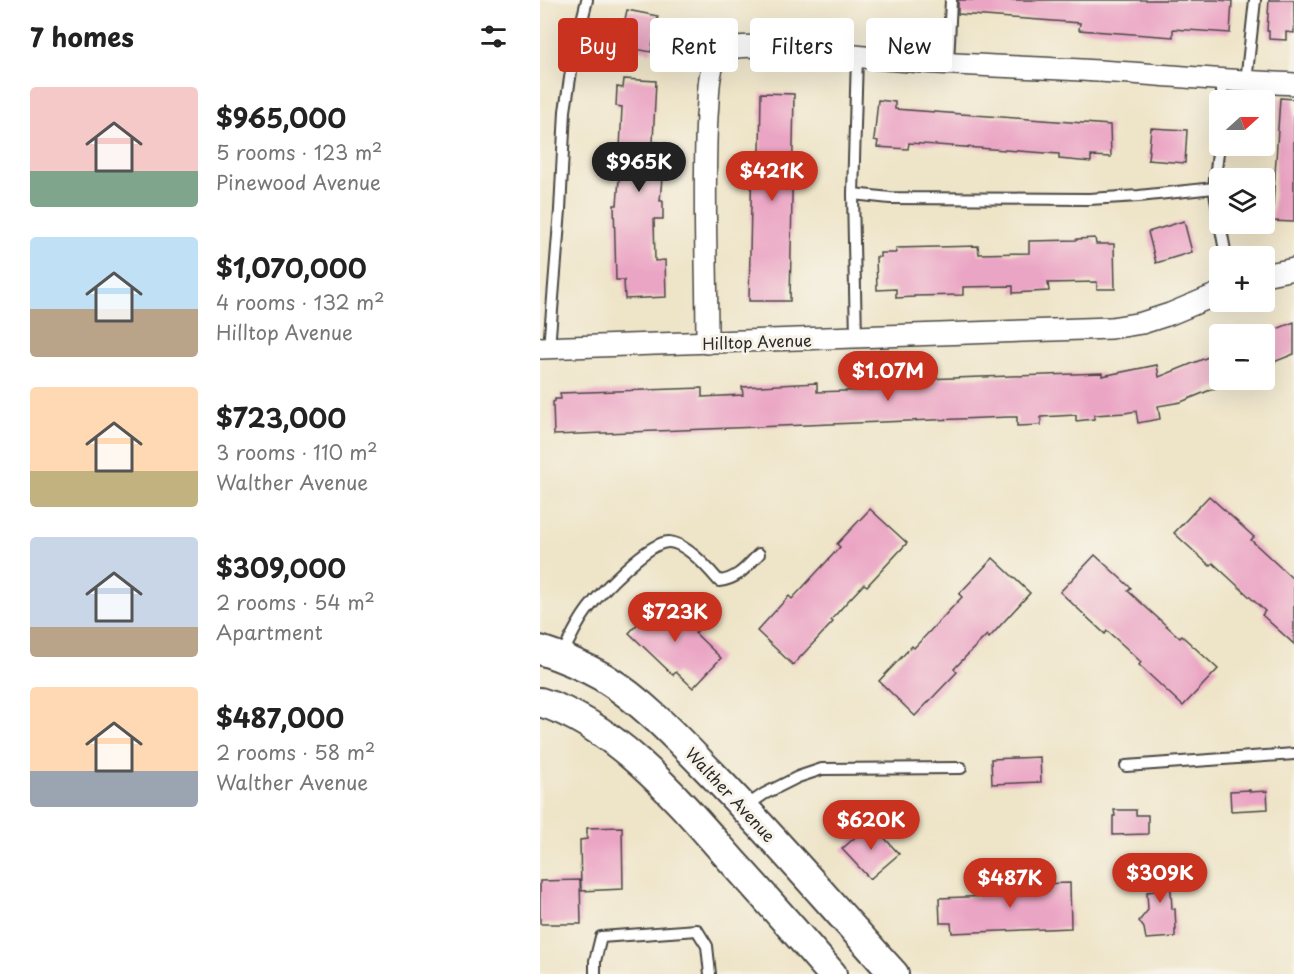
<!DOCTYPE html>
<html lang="en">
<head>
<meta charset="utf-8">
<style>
	body { margin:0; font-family:"Playpen Sans",sans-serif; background:#f2f2f2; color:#222; height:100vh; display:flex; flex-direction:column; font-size:22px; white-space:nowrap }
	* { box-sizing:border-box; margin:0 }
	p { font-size:20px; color:#767676 }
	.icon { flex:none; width:33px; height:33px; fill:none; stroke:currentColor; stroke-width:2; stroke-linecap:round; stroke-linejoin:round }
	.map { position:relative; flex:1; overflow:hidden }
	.panel { display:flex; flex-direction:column; background:#fff; width:540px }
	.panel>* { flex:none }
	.banner { position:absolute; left:18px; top:18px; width:570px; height:54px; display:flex; gap:12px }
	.needle { width:39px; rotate:69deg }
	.controls { position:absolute; left:669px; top:90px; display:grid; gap:12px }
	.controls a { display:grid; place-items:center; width:66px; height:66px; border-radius:6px; background:#fff; box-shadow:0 6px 24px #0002; font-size:30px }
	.price { position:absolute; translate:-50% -51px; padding:0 14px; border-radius:21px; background:#c8321e; color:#fff; font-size:20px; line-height:39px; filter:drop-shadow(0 2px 3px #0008) }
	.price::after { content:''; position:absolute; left:50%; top:36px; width:18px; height:14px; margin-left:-9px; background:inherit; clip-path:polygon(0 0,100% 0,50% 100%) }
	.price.current { background:#222; color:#fff }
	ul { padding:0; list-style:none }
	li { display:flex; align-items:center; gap:18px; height:150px; padding:0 30px }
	li span { display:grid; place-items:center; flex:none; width:168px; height:120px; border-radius:6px; color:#555 }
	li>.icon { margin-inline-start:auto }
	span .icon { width:72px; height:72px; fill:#fffc; stroke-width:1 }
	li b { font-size:26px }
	h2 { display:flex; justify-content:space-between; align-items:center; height:72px; padding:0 30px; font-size:26px }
	.pill { padding:0 21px; border-radius:6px; background:#fff; box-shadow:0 6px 24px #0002; font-size:21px; line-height:54px }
	.pill.current { background:#c8321e; color:#fff }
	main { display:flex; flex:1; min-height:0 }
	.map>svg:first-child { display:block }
	.building { fill:#eba5c4 }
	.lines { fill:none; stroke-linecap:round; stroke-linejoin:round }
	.lane-casing { stroke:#484743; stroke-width:14 }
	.street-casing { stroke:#484743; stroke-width:24 }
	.secondary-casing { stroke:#484743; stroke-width:32 }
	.lane { stroke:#fff; stroke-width:10 }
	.street { stroke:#fff; stroke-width:21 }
	.secondary { stroke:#fff; stroke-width:28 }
	.labels { text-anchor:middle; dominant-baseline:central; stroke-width:6; stroke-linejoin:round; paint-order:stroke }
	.street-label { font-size:16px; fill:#2b2b2b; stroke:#f7f3e8 }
</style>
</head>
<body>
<main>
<section class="panel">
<h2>7 homes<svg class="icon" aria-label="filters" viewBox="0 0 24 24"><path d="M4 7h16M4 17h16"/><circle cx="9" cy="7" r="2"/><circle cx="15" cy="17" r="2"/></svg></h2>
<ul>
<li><span style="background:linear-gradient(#f6c9c9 70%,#7fa58c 0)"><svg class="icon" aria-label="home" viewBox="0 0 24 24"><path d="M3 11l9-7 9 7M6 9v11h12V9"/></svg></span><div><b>$965,000</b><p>5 rooms · 123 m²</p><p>Pinewood Avenue</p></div></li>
<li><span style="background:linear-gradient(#bfe0f5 60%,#b9a48a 0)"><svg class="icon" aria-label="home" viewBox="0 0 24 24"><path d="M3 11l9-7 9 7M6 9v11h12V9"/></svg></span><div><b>$1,070,000</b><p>4 rooms · 132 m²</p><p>Hilltop Avenue</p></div></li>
<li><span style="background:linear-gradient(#ffd9b3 70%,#c2b280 0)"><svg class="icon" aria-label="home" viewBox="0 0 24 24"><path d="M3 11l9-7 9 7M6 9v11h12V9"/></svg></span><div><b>$723,000</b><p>3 rooms · 110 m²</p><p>Walther Avenue</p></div></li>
<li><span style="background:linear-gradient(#c9d6e8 75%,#b9a48a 0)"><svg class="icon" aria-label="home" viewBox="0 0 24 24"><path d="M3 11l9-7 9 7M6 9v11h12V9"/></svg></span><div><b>$309,000</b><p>2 rooms · 54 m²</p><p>Apartment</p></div></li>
<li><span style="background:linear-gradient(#ffd9b3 70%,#9aa5b1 0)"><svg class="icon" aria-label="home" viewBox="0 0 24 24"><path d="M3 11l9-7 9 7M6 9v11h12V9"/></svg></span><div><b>$487,000</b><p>2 rooms · 58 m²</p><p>Walther Avenue</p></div></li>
</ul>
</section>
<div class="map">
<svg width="754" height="974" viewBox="0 0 754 974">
	<rect width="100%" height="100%" fill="#f7f3e8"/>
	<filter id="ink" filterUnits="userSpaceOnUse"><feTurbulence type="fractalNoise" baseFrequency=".0167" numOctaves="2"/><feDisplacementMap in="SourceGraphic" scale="12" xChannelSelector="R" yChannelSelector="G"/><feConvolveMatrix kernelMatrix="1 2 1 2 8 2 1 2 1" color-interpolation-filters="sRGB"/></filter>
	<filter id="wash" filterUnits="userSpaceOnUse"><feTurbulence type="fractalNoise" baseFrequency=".008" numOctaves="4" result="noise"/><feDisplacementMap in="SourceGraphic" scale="24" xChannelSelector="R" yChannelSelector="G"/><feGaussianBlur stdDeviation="1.35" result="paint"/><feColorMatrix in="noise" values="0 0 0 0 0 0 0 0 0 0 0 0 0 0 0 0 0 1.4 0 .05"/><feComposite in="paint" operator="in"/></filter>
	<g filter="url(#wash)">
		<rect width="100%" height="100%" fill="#eee4c8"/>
		<g id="blocks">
			<g class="building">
				<path d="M 418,0 L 676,0 L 692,1 L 690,33 L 633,29 L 633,37 L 539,30 L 540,23 L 418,14 Z"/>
				<path d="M 729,0 L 754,0 L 754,33 L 746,32 L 746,40 L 729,39 L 729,31 L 727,31 Z"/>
				<path d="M 87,10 L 118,16 L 111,52 L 79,46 Z"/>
				<path d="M 84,79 L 116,81 L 113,142 L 125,143 L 120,201 L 123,201 L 123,219 L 114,219 L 115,261 L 125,260 L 126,297 L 85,299 L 84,280 L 76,280 L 74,205 L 77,205 L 80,166 L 73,166 L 74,148 L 80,149 L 82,107 L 76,106 L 77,87 L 83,88 Z"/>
				<path d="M 221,93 L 254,94 L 250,301 L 209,301 L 212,157 L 218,158 L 218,151 L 220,151 Z"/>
				<path d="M 740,98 L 754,99 L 754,222 L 732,221 Z"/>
				<path d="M 338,100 L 355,102 L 355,109 L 570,125 L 571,157 L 551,156 L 551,162 L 519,159 L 519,154 L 452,149 L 369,143 L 368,149 L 337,147 L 338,141 L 334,140 Z"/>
				<path d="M 611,128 L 647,130 L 645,163 L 608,160 Z"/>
				<path d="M 644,221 L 652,252 L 616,263 L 608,232 Z"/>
				<path d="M 555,238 L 556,244 L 574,244 L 575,289 L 557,289 L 557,282 L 508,283 L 509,291 L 473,293 L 473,286 L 423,287 L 423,295 L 374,296 L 374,297 L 356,298 L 356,289 L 337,290 L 336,257 L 340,257 L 340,253 L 356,253 L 356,248 L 438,246 L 439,254 L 489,253 L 489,241 L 537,240 L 537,239 Z"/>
				<path d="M 754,322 L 754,354 L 724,366 L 724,334 Z"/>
				<path d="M 673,355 L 680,371 L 680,380 L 683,380 L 685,384 L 641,402 L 618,406 L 620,419 L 598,423 L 596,411 L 585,413 L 554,415 L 554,419 L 536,421 L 536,415 L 501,417 L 501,425 L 477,426 L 477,417 L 469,417 L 14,435 L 13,402 L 15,401 L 15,399 L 21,399 L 20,393 L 162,388 L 162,397 L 203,395 L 202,387 L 277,383 L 277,392 L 355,389 L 355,380 L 562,373 L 562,376 L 617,365 L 619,377 Z"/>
				<path d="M 669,496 L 714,537 L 711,540 L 754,580 L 754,644 L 722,615 L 725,611 L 673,563 L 670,566 L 634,533 Z"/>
				<path d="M 330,509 L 367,543 L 327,586 L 324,584 L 307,602 L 291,620 L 293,622 L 253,665 L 217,631 L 249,596 L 252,599 L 300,547 L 297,544 Z"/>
				<path d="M 555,555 L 591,588 L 588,591 L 640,638 L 642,636 L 678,669 L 643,706 L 599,665 L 601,662 L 584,646 L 567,631 L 565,634 L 520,592 Z"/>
				<path d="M 453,558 L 490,593 L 449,638 L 447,635 L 430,652 L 414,669 L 417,672 L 375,716 L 339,681 L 372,646 L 374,648 L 422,597 L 419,594 Z"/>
				<path d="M 123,597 L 158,630 L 155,633 L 181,658 L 153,688 L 136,672 L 133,675 L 89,633 Z"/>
				<path d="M 500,757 L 501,782 L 452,784 L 451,759 Z"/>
				<path d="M 710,790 L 710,792 L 727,791 L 728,809 L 691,811 L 690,791 Z"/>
				<path d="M 574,810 L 596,810 L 596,815 L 608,815 L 608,834 L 573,835 L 573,816 L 575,816 Z"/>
				<path d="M 331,823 L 359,854 L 330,879 L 302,849 Z"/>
				<path d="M 82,827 L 83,889 L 41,891 L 40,840 L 47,839 L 47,828 Z"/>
				<path d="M 614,857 L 629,857 L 632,909 L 635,909 L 636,930 L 635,930 L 635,937 L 606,939 L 604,928 L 599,921 L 608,910 L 607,892 L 614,891 Z"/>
				<path d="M 40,880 L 41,924 L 0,924 L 0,881 Z"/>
				<path d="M 530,883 L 531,928 L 412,933 L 411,923 L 400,923 L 399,898 L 451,896 L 451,887 L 462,885 Z"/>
			</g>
		</g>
	</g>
	<g filter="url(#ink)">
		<use href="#blocks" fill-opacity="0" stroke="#484743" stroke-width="1.5"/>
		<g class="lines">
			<defs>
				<g id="lane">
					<path d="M 408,63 L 411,0"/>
					<path d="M 706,82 L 715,0"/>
					<path d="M 682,100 L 682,80"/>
					<path d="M 680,135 L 674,188 L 680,219"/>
					<path d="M 313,194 L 350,198 L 549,199 L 599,196 L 674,188"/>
					<path d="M 680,224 L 686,256"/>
					<path d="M 316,337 L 313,194 L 317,57"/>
					<path d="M 9,348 L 20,210 L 25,111 L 34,52 L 47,0"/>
					<path d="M 21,657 C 29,641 37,623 48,609 C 60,593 109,541 129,542 C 146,543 168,568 179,581 C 198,579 206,567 219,554"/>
					<path d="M 586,766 L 754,754"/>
					<path d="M 205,807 L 224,794 L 258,777 L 282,769 L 421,768"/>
					<path d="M 55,974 L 55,961 L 61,937 L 157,930 L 167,946 L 170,974"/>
				</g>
				<g id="street">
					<path d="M 724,275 L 754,269"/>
					<path d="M 167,343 C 167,267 163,191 167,116 C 169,96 167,72 178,54 C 189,37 285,53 306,55 C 390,65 475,66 560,71 C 624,75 689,81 754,84"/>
					<path d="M 0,348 L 571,328 L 602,323 L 630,314 L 680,293"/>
				</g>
				<g id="secondary">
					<path d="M 0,650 C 22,657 43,666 63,677 C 102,701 137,738 169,771 C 233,836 292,906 354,974"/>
					<path d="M 0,702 C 77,725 140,802 192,861 C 226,898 259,936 292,974"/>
				</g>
			</defs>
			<use href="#lane" class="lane-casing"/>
			<use href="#street" class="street-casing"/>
			<use href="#secondary" class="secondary-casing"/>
			<use href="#lane" class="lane"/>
			<use href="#street" class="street"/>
			<use href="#secondary" class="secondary"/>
		</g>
	</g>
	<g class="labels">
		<g class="street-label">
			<text transform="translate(217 341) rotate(-2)">Hilltop Avenue</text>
			<text transform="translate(191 794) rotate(47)">Walther Avenue</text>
		</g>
	</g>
</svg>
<div class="controls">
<a><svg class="needle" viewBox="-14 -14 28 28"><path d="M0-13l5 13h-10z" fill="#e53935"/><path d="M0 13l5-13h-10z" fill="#767676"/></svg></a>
<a><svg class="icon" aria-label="layers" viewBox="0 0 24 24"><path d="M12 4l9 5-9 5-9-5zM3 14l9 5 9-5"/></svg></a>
<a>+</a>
<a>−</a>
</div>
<b class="price current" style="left:99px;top:193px">$965K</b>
<b class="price" style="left:232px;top:202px">$421K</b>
<b class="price" style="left:348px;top:402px">$1.07M</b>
<b class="price" style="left:135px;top:643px">$723K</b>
<b class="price" style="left:331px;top:851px">$620K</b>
<b class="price" style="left:620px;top:904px">$309K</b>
<b class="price" style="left:470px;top:909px">$487K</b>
<div class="banner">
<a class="pill current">Buy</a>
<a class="pill">Rent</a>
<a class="pill">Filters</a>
<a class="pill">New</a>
</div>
</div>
</main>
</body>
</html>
